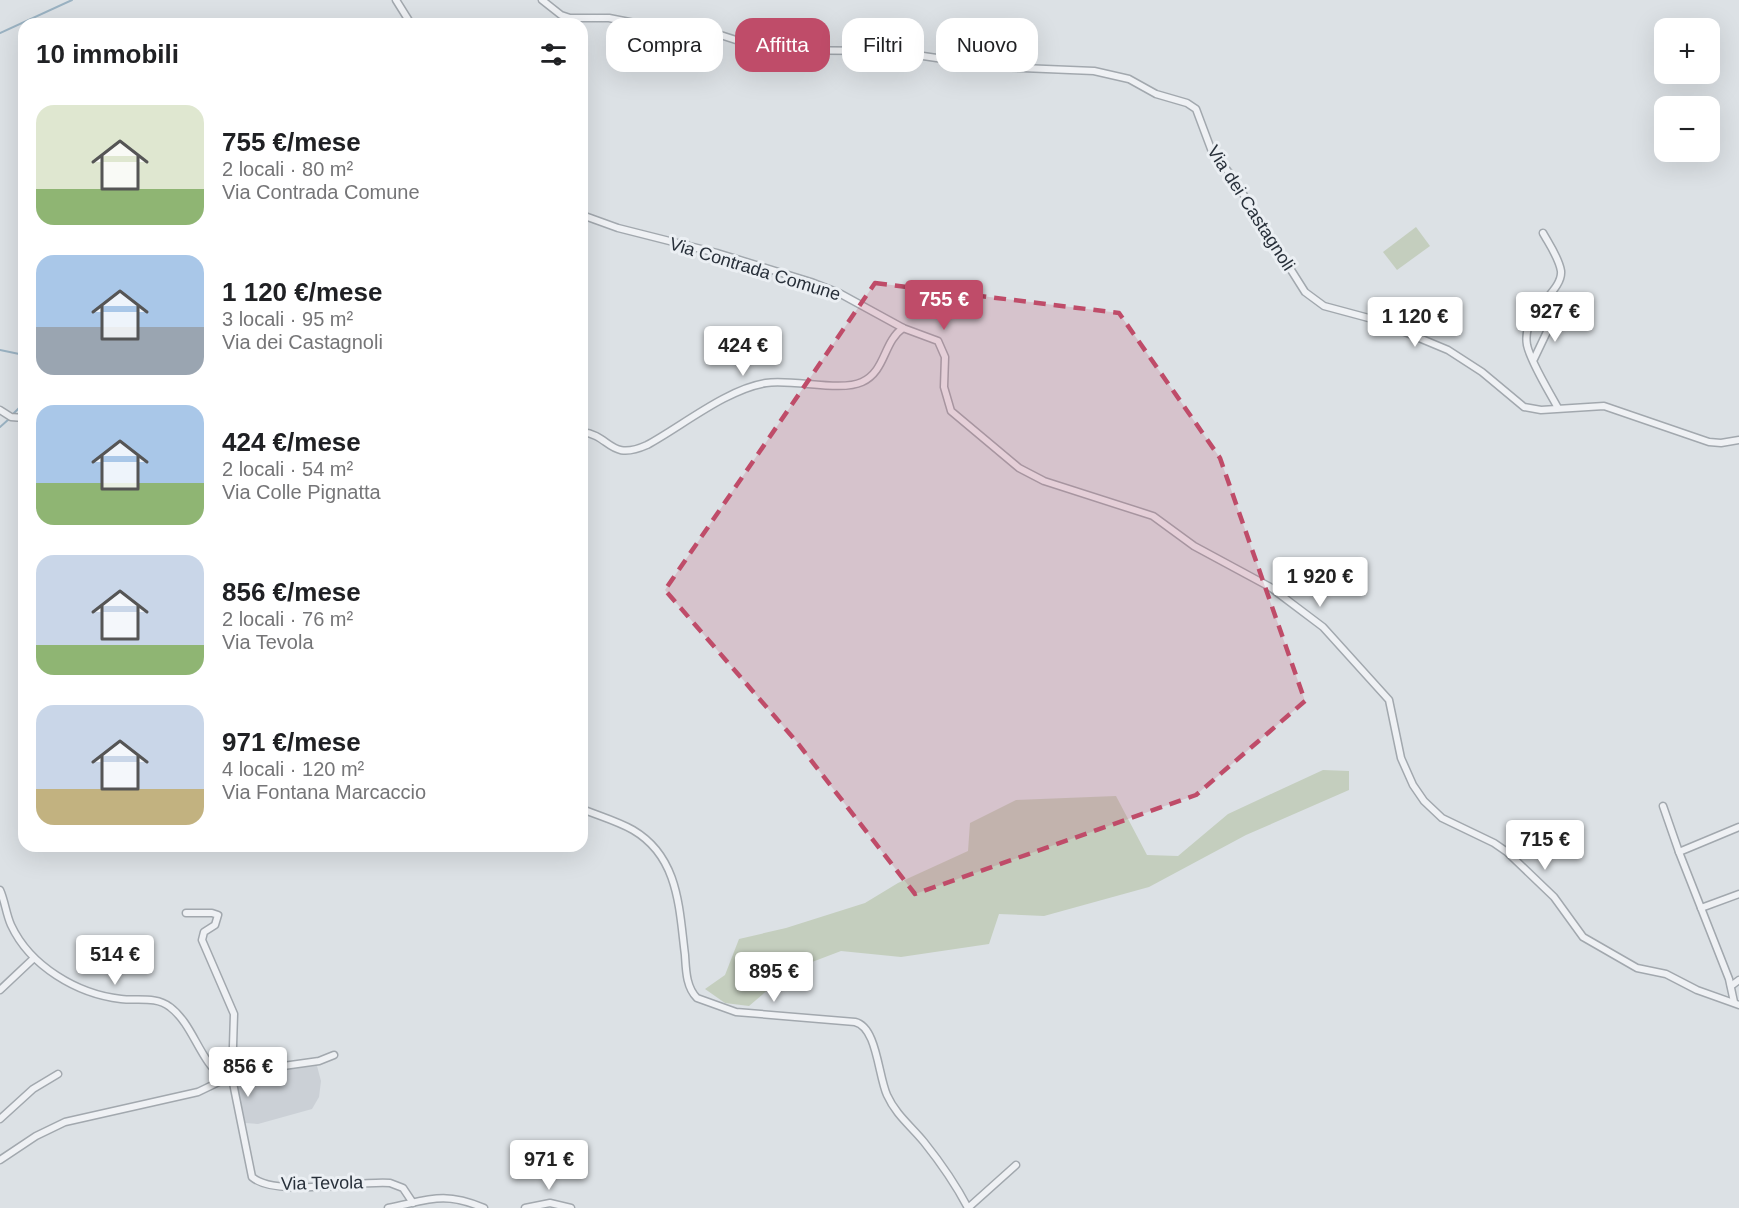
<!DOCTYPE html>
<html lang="it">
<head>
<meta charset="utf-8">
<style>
	body { margin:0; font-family:Helvetica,sans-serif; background:#f2f2f2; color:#202124; height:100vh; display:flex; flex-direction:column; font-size:22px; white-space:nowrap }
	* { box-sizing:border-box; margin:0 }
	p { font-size:20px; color:#757577 }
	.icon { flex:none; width:33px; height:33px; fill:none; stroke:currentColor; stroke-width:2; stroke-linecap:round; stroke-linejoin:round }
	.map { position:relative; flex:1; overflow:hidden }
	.drawer { position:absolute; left:18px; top:18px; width:570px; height:834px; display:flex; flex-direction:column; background:#fff; border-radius:18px; box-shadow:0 6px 24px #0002 }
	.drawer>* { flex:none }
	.hud { position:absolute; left:606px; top:18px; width:570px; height:54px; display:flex; gap:12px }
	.controls { position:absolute; left:1654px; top:18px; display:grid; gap:12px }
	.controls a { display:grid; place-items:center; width:66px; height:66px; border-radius:12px; background:#fff; box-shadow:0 6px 24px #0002; font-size:30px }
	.price { position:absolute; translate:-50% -51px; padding:0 14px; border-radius:6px; background:#fff; color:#222; font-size:20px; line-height:39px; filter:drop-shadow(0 2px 3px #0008) }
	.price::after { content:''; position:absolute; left:50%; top:36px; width:18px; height:14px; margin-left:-9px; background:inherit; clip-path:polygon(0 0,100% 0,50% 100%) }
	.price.selected { background:#bf4c69; color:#fff }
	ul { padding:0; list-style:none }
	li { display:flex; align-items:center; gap:18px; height:150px; padding:0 18px }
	li span { display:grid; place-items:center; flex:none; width:168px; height:120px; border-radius:18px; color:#555 }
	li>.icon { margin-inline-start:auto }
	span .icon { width:72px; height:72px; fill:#fffc; stroke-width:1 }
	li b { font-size:26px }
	h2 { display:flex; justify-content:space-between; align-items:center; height:72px; padding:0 18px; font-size:26px }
	.tag { padding:0 21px; border-radius:18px; background:#fff; box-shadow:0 6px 24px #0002; font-size:21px; line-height:54px }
	.tag.selected { background:#bf4c69; color:#fff }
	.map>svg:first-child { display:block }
	.built { fill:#cbd0d6 }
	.green { fill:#c4cebe }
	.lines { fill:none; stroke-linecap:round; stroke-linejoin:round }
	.stream { stroke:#9ab2c2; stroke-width:2 }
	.minor-casing { stroke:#a2a8ae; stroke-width:9 }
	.minor { stroke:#eff1f4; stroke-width:6 }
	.marked { fill:#bf4c69; fill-opacity:0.2; stroke:#bf4c69; stroke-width:4.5; stroke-dasharray:12 8; stroke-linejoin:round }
	.labels { text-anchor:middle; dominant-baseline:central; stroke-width:6; stroke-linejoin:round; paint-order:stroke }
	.street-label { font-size:18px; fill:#28303a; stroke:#ebeff3 }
</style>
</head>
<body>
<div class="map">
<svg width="1739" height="1208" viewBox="0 0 1739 1208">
	<rect width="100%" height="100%" fill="#dce1e5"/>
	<path class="built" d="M 317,1066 L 321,1081 L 319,1097 L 312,1109 L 258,1124 L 245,1123 L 236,1080 L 270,1069 Z"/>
	<g class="green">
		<path d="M 1416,227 L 1430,246 L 1397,270 L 1383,252 Z"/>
		<path d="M 1323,770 L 1349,771 L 1349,790 L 1246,835 L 1149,887 L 1044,916 L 999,914 L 989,944 L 901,957 L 841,951 L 791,970 L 749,1006 L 725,1003 L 705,989 L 725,975 L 739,939 L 786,928 L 865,903 L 898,883 L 968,851 L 970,823 L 1016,800 L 1116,796 L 1147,855 L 1178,856 L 1228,814 Z"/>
	</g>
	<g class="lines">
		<g class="stream">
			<path d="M 0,33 L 72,0"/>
			<path d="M 0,350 L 24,355"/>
			<path d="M 13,414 L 24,403"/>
			<path d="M 0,427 L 9,419"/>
		</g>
		<defs>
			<g id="minor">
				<path d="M 396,0 L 411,24"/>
				<path d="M 542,0 L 561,15 L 570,18 L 609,18 L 655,27 L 705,30 L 767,50 L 889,51 L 998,67 L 1094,71 L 1129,79 L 1156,94 L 1187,103 L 1196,109 L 1211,149 L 1233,178 L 1305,292 L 1324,306 L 1376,320 L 1448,350 L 1482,372 L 1524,407 L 1541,410 L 1604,406 L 1709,442 L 1721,443 L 1739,440"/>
				<path d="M 582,215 L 618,228 L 717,253 L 811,282 L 839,293 L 903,328 L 938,341 L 945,357 L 944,387 L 951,411 L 1019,468 L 1044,481 L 1153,516 L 1194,546 L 1270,587 L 1323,627 L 1389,700 L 1401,758 L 1413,785 L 1424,801 L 1442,818 L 1494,843 L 1507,852 L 1554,897 L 1583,937 L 1637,968 L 1666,974 L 1697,990 L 1739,1005"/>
				<path d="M 1543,233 C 1549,244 1559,258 1561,271 C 1563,293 1521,311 1527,345 C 1531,363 1549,391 1558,408"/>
				<path d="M 1534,359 L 1554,317"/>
				<path d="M 0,410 L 11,417 L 24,418"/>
				<path d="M 582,432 C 611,435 609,462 647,445 C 682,426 727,389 766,383 C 793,379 841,392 862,382 C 886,371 883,342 903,328"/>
				<path d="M 1663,806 L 1679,852"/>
				<path d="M 582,809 C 599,816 617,821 633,830 C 679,857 679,908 685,955 C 686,970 686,987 697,998 L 736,1012 L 855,1022 C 877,1027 878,1075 887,1095 C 896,1115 911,1126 924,1142 C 940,1162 956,1185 968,1208"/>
				<path d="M 0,890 C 5,901 6,914 11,925 C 30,966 77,994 121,999 C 137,1001 156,996 170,1007 C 194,1025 200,1063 225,1079"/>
				<path d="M 1701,908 L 1739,894"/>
				<path d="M 186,913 L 212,913 L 218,915 L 215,925 L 204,932 L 202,940 L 234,1014 L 232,1078 L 252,1177 C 276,1198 358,1180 390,1183 L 403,1188 L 413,1203"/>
				<path d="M 1731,986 L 1739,980"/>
				<path d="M 0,990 L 34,958"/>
				<path d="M 1734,1002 L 1729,979 L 1679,852 L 1739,827"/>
				<path d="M 0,1119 L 33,1089 L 58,1074"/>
				<path d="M 0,1160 L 36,1136 L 65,1122 L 198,1092 L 225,1079 L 269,1068 L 319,1061 L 334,1055"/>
				<path d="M 388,1208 C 429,1200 443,1191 484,1208"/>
				<path d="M 525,1208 L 550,1203 L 571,1208"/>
				<path d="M 968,1208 L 1016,1165"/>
			</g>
		</defs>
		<use href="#minor" class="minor-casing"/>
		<use href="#minor" class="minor"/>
	</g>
	<path class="marked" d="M 875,283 L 1119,313 L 1220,458 L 1305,701 L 1196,795 L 915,894 L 796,741 L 665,590 Z"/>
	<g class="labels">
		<g class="street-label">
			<text transform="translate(1251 208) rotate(57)">Via dei Castagnoli</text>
			<text transform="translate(755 269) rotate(17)">Via Contrada Comune</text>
			<text transform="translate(322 1183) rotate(-1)">Via Tevola</text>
		</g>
	</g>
</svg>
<div class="controls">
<a>+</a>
<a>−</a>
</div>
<b class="price selected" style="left:944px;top:331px">755 €</b>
<b class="price" style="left:1555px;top:343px">927 €</b>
<b class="price" style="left:1415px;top:348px">1 120 €</b>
<b class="price" style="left:743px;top:377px">424 €</b>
<b class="price" style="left:1320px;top:608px">1 920 €</b>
<b class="price" style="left:1545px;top:871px">715 €</b>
<b class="price" style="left:115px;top:986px">514 €</b>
<b class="price" style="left:774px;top:1003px">895 €</b>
<b class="price" style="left:248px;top:1098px">856 €</b>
<b class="price" style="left:549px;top:1191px">971 €</b>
<div class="hud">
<a class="tag">Compra</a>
<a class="tag selected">Affitta</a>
<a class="tag">Filtri</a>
<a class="tag">Nuovo</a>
</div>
<section class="drawer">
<h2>10 immobili<svg class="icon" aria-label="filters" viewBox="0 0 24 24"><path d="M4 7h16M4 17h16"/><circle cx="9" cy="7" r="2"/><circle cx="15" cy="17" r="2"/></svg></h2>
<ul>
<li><span style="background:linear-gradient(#dfe7d0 70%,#8fb573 0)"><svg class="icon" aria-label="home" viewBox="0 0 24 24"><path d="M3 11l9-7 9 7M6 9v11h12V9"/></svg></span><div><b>755 €/mese</b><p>2 locali · 80 m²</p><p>Via Contrada Comune</p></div></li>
<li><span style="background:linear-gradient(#a9c7e8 60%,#9aa5b1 0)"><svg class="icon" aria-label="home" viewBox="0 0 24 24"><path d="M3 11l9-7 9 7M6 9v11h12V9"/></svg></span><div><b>1 120 €/mese</b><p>3 locali · 95 m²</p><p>Via dei Castagnoli</p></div></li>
<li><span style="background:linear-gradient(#a9c7e8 65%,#8fb573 0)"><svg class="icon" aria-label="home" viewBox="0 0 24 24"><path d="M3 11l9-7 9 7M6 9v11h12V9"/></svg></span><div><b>424 €/mese</b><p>2 locali · 54 m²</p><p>Via Colle Pignatta</p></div></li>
<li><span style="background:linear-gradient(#c9d6e8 75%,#8fb573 0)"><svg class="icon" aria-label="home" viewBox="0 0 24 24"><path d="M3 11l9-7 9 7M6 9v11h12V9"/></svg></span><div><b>856 €/mese</b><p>2 locali · 76 m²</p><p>Via Tevola</p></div></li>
<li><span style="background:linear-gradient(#c9d6e8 70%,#c2b280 0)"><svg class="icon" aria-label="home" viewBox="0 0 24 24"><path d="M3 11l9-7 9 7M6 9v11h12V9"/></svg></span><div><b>971 €/mese</b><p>4 locali · 120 m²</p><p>Via Fontana Marcaccio</p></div></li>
</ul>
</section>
</div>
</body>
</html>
